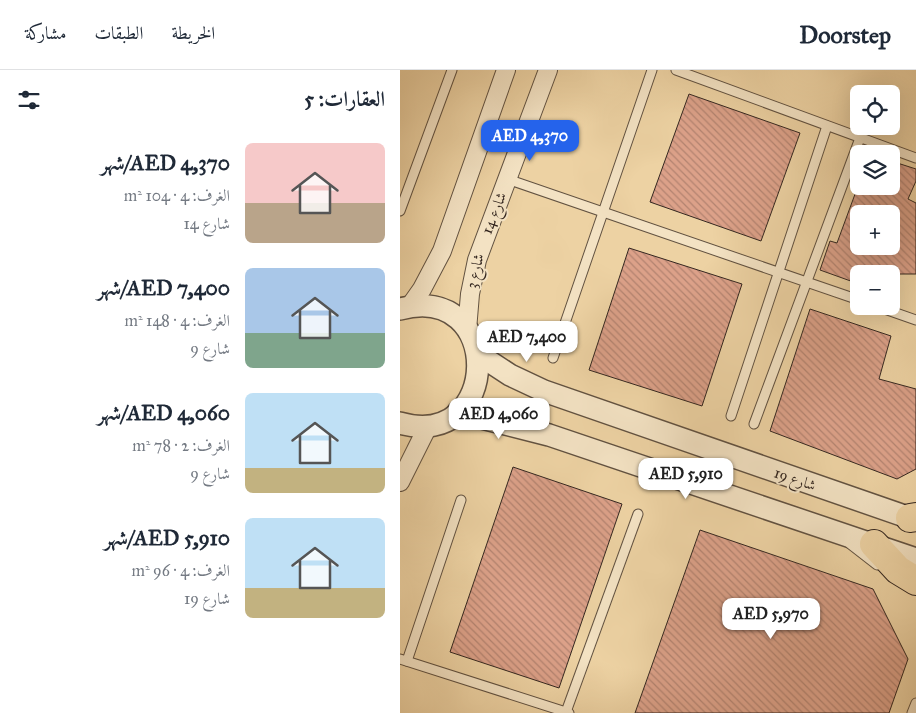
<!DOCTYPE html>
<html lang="ar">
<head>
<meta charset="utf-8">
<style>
	body { margin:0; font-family:"IM FELL Great Primer",Amiri,serif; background:#f2f2f3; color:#1f2937; direction:rtl; height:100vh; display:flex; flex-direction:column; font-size:19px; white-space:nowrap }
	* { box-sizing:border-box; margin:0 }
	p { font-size:16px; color:#747a83 }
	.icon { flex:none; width:28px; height:28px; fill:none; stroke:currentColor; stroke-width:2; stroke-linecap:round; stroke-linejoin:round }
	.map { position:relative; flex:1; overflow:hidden; direction:ltr }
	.details { display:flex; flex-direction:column; background:#fff; width:400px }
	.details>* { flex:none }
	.buttons { position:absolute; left:450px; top:15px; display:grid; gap:10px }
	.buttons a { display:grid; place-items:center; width:50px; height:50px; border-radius:8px; background:#fff; box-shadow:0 5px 20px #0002; font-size:25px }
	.price { position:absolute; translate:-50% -42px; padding:0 11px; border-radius:10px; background:#fff; color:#222; font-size:16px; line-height:32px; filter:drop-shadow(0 1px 2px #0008) }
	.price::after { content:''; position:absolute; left:50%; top:30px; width:15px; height:11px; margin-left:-8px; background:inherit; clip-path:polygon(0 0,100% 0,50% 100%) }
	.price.selected { background:#2563eb; color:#fff }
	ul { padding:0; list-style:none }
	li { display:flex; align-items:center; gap:15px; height:125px; padding:0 15px }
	li span { display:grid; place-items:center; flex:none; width:140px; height:100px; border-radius:8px; color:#555 }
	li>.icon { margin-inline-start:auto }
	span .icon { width:60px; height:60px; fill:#fffc; stroke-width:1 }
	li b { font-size:21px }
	h2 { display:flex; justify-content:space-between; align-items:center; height:60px; padding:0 15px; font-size:21px }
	header { display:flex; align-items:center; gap:30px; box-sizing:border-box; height:70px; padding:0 25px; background:#fff; border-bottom:1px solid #e0e1e3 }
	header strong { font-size:24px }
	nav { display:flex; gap:28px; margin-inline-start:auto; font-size:18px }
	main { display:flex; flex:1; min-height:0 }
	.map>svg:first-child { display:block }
	.building { fill:url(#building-back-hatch); stroke:#342720; fill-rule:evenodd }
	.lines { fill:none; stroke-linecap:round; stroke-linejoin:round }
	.service-casing { stroke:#625241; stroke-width:11 }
	.minor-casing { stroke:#625241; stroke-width:20 }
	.tertiary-casing { stroke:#625241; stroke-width:24 }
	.primary-casing { stroke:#342720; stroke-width:30 }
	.service { stroke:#f3e2c3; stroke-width:9 }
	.minor { stroke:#f3e2c3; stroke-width:18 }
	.tertiary { stroke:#f3e2c3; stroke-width:21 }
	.primary { stroke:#edd2a3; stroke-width:28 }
	.labels { text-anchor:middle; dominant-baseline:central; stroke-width:4; stroke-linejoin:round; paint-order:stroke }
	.street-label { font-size:15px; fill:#342720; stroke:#f3e2c3 }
</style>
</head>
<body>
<header>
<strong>Doorstep</strong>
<nav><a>الخريطة</a><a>الطبقات</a><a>مشاركة</a></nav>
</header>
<main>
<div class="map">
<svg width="516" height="643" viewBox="0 0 516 643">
	<defs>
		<pattern id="building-back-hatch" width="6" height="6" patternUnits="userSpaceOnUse" patternTransform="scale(1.25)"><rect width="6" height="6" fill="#dca189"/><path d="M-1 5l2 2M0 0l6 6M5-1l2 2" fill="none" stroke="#b38370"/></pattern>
	</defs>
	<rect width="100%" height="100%" fill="#edd2a3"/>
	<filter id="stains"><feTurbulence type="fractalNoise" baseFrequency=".004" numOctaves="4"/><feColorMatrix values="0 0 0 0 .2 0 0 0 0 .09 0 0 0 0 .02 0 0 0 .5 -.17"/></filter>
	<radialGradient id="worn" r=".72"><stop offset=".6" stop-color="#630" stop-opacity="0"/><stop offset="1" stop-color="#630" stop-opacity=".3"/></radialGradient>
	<g class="building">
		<path d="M 289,24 L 400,63 L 361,171 L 250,132 Z"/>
		<path d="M 491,91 L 516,99 L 516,111 L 508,129 L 516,133 L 516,204 L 459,204 L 459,214 L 420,200 L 430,171 L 437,173 L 458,116 L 491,116 ZM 459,144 L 491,144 L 491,176 L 459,176 Z"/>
		<path d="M 229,178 L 342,214 L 302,336 L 189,300 Z"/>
		<path d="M 410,239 L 491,266 L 479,309 L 516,319 L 516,399 L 497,409 L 370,361 Z"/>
		<path d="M 113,397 L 222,434 L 159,618 L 50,582 Z"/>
		<path d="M 300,460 L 473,519 L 508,589 L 489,643 L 235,643 Z"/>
	</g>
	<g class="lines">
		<defs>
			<g id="service">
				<path d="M 276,0 L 516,88"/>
				<path d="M 107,109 L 459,230"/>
				<path d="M 0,141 L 52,0"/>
				<path d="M 476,236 L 516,250"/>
				<path d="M 153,288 L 252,0"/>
				<path d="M 331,346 L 427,56"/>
				<path d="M 354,354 L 460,68"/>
				<path d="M 450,474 L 477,495"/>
				<path d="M 0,589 L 169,643"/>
				<path d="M 7,591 L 61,430"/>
				<path d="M 166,642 L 238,444"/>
				<path d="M 512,643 L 516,633"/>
			</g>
			<g id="minor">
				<path d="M 10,236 L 22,219 L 42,181 L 106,0"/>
				<path d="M 67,260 L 70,224 L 77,190 L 148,0"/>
				<path d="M 0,412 L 28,356"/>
			</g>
			<g id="tertiary">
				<path d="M 0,239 C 105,211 102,382 0,353"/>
				<path d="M 78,284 L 110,305 L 144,321 L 516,450"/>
				<path d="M 58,342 L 149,365 L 516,489"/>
			</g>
			<g id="primary">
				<path d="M 510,448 L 516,447"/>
				<path d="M 474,474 L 498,500 L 516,511"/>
			</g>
		</defs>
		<use href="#service" class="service-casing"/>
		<use href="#minor" class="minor-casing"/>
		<use href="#tertiary" class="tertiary-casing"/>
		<use href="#primary" class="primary-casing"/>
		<use href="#service" class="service"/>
		<use href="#minor" class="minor"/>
		<use href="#tertiary" class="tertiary"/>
		<use href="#primary" class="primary"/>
	</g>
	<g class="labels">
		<g class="street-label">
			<text transform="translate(94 143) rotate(-69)">شارع 14</text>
			<text transform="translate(75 201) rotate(-77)">شارع 3</text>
			<text transform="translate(395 409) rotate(19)">شارع 19</text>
		</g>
	</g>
	<rect width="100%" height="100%" filter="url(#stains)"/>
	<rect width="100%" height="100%" fill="url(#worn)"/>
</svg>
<div class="buttons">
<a><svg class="icon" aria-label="locate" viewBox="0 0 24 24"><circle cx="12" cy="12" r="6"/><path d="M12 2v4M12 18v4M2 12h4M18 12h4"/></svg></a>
<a><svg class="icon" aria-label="layers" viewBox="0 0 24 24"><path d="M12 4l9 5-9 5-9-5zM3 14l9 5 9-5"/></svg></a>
<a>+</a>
<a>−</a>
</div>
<b class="price selected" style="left:130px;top:92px">AED 4,370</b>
<b class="price" style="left:127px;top:293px">AED 7,400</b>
<b class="price" style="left:99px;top:370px">AED 4,060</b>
<b class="price" style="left:286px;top:430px">AED 5,910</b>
<b class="price" style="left:371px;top:570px">AED 5,970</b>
</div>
<section class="details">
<h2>العقارات: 5<svg class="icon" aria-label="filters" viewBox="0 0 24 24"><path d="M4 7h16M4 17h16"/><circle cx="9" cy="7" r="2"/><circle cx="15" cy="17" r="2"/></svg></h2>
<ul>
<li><span style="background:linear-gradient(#f6c9c9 60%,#b9a48a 0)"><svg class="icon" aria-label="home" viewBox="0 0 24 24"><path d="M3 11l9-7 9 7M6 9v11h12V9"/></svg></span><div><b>AED 4,370/شهر</b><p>الغرف: 4 · 104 m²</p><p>شارع 14</p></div></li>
<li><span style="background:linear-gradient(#a9c7e8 65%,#7fa58c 0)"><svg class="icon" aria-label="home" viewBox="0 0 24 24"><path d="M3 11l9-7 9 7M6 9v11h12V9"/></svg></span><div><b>AED 7,400/شهر</b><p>الغرف: 4 · 148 m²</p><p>شارع 9</p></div></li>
<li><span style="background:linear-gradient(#bfe0f5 75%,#c2b280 0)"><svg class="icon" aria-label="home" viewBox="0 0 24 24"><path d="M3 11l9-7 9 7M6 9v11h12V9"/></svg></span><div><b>AED 4,060/شهر</b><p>الغرف: 2 · 78 m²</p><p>شارع 9</p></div></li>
<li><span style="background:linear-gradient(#bfe0f5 70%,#c2b280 0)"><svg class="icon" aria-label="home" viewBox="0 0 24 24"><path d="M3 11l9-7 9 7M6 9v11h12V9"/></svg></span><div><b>AED 5,910/شهر</b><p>الغرف: 4 · 96 m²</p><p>شارع 19</p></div></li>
</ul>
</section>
</main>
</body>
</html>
